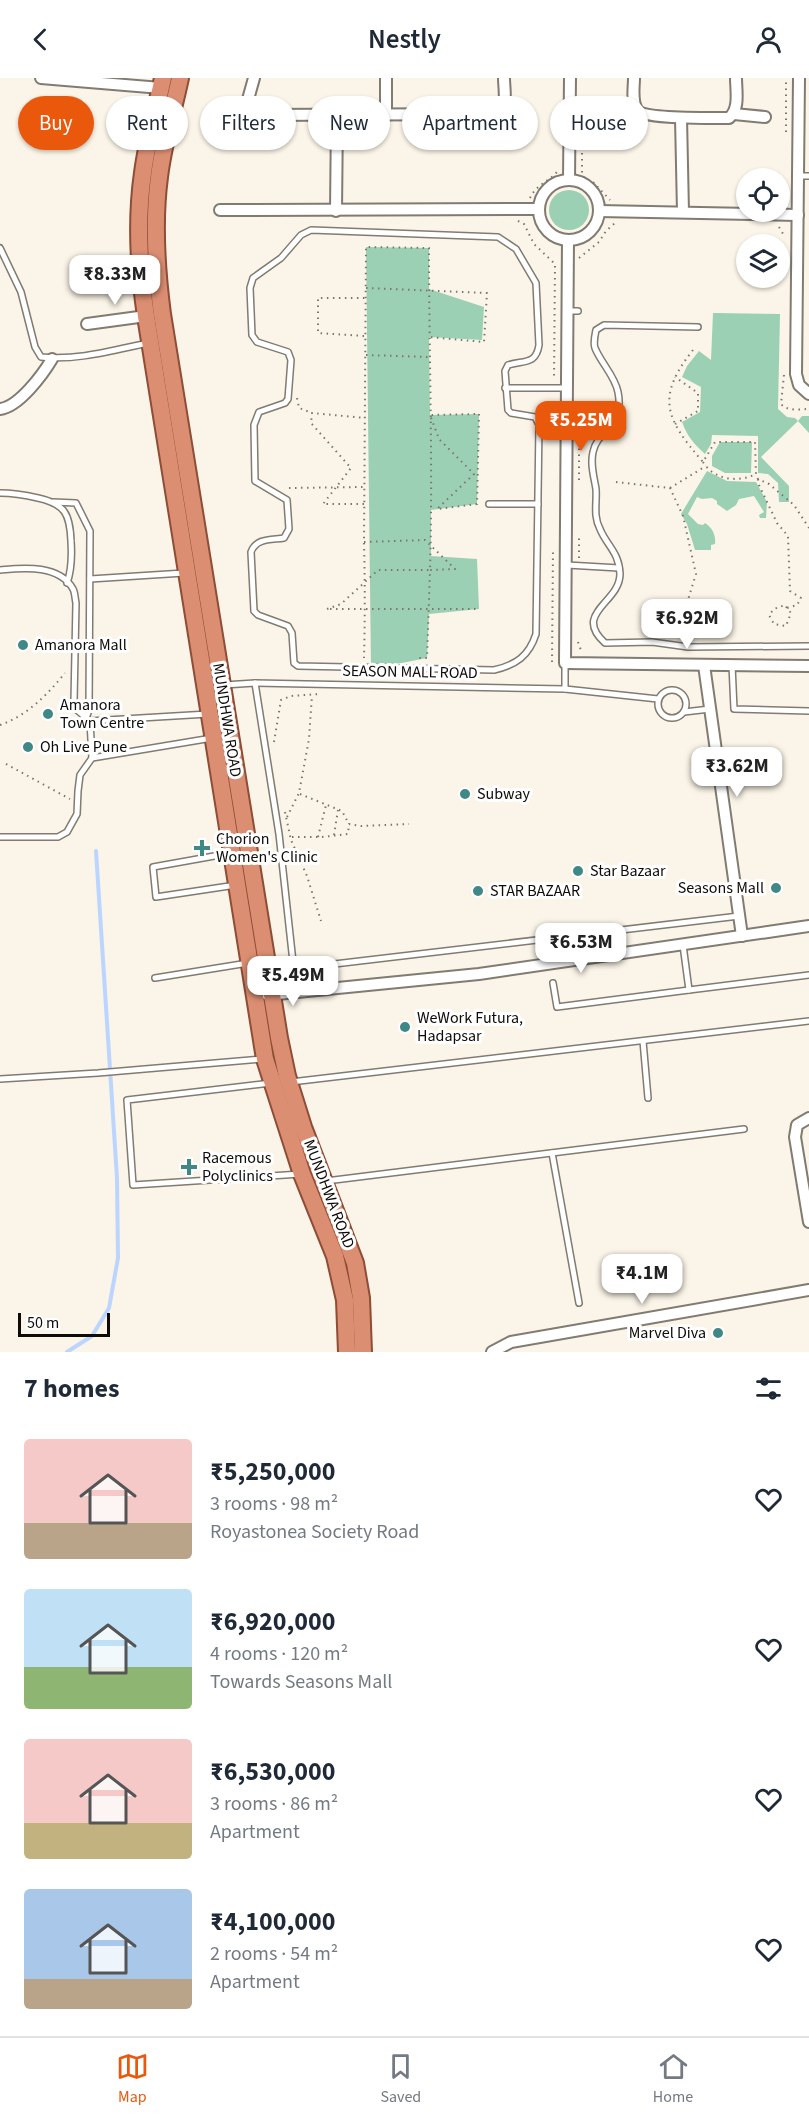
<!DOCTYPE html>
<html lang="en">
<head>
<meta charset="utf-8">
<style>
	body { margin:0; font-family:"Source Sans 3",sans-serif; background:#f6f6f7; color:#1f2937; height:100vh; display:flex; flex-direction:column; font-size:22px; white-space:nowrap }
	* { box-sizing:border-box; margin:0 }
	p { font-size:20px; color:#747a83 }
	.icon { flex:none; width:33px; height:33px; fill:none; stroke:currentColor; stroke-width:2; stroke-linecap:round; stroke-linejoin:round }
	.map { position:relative; height:1274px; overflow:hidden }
	.side { display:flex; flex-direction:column; background:#fff; flex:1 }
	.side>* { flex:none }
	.guide { position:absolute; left:18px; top:18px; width:774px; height:54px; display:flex; gap:12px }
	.buttons { position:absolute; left:736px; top:90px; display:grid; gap:12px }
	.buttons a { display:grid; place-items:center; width:54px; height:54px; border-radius:50%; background:#fff; box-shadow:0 2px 4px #0004; font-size:30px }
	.scale { position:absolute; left:18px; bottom:15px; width:92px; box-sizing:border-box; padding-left:6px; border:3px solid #0e0b08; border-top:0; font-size:16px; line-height:21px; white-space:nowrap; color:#0e0b08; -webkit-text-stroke:4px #fff; paint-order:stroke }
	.price { position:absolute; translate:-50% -51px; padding:0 14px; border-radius:12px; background:#fff; color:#222; font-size:20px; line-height:39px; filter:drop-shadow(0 2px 3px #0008) }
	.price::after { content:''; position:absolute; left:50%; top:36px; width:18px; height:14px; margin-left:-9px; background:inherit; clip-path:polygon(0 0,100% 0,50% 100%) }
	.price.selected { background:#ea580c; color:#fff }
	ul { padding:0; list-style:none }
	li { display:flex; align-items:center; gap:18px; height:150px; padding:0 24px }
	li span { display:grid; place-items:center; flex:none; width:168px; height:120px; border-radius:6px; color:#555 }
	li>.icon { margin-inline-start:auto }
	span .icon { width:72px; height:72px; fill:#fffc; stroke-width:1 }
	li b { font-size:26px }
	h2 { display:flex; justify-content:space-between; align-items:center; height:72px; padding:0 24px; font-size:26px }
	.pill { padding:0 21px; border-radius:27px; background:#fff; box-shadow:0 2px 4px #0004; font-size:21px; line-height:54px }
	.pill.selected { background:#ea580c; color:#fff }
	header { display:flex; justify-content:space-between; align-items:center; height:78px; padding:0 24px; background:#fff; font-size:27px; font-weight:600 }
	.dock { display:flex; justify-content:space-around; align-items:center; height:84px; border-top:2px solid #e0e1e3; background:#fff; font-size:16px; color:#747a83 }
	.dock a { display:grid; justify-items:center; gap:3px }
	.dock .selected { color:#ea580c }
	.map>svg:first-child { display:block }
	.green { fill:#9cd0b5 }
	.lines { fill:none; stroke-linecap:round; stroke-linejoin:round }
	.stream { stroke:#bbd5fe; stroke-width:4 }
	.service-casing { stroke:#817b71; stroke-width:8 }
	.minor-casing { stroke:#817b71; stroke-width:14 }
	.trunk-casing { stroke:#8d4d36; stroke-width:20 }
	.path { stroke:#7b766f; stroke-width:2; stroke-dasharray:1.5 4.5; stroke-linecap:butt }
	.service { stroke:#fff; stroke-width:5 }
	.minor { stroke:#fff; stroke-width:10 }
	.trunk { stroke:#db8e72; stroke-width:16 }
	.poi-dot { fill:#408886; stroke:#fff; stroke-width:2 }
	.labels { text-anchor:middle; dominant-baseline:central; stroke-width:6; stroke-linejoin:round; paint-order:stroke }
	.poi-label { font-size:16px; fill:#0e0b08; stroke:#fff; text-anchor:start }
	.street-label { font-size:16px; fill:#0e0b08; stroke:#fff }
</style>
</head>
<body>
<header><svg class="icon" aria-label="back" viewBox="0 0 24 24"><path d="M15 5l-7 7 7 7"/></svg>Nestly<svg class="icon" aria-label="person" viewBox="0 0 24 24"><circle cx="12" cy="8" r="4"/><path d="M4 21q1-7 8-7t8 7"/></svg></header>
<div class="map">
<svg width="809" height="1274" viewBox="0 0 809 1274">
	<rect width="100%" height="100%" fill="#fbf4e8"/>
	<g class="green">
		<circle cx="569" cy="132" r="20"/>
		<path d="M 366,169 L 429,170 L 429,211 L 484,229 L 482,262 L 429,259 L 430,337 L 479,336 L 477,426 L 431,432 L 431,478 L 477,481 L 479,531 L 429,536 L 427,580 L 371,591 Z"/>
		<path d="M 713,235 L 780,236 L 778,331 L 787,339 L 795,340 L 798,343 L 802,338 L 809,338 L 809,355 L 798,343 L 761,379 L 789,408 L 789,424 L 779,424 L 778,405 L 768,396 L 758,395 L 758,358 L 712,357 L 711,366 L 705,376 C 694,366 687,358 682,344 L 700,334 L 701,309 L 682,299 L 687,288 L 699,273 L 711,282 Z"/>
		<path d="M 720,364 L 752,364 L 751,395 L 725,395 L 712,388 L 712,378 Z"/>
		<path d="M 707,393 L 727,403 L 756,404 L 767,424 L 766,440 L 760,440 L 759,437 L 764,434 L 754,418 L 739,421 L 736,427 L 727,433 L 717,426 L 717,423 L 712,420 L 702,421 L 697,419 L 688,436 L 698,446 L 703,447 L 705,445 C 713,450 716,458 715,466 L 711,467 L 711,472 L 695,472 L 687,446 L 681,436 Z"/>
	</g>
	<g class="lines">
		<path class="stream" d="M 67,1274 L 92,1258 L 109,1230 L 118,1180 L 117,1100 L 96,773"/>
		<defs>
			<g id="service">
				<path d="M 798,98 L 809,98"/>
				<path d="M 311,152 L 498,159 L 516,171 L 536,205 L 539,267 C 536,287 524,282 508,287 L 505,293 L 508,332 L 511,335 L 535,339 L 539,347 L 536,556 C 529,578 516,587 494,592 L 298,588 L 294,585 L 292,555 L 288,548 L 258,537 L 254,533 L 251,474 C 256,460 271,462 284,460 L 289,451 L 287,422 L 255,403 L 254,347 L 259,334 L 285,325 L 288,321 L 291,282 L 288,274 L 257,264 L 252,257 L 250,210 L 253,200 L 281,180 L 301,157 Z"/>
				<path d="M 0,170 L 21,214 L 35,269 L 41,279 C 76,283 114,272 148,265"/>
				<path d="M 568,233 L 578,233"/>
				<path d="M 698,249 L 604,247 L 596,252 C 595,257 593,265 595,270 C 601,285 615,298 618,314 C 625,350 598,350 593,374 C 590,386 594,399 596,411 C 597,425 593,438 600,451 C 607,468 619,474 620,496 C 620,525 572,535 605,565 L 652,564 L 688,569 L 809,568"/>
				<path d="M 505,310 L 567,310"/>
				<path d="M 0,415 C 13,415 25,417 38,420 C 65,426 70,436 71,463 C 72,478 72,491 67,505"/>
				<path d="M 53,424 L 76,425 L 90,453 L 89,632 L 86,640"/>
				<path d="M 489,426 L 538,426"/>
				<path d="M 567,487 L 619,490"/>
				<path d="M 0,492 C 23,490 59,486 73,511 C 75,514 75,521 76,525 L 74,623 L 77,632 L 90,643 L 208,636"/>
				<path d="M 90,501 L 184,495"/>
				<path d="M 732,587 L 734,631 L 809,633"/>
				<path d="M 255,605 L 279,756 L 293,884 L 303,890 L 309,889 L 312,913"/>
				<path d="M 224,607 L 255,605 L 565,611 L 658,621"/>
				<path d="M 565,611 L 565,585"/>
				<circle cx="672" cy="626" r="14"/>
				<path d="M 684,634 L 710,631"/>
				<path d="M 92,680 L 212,660"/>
				<path d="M 0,759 L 58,759 L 67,754 L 77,736 L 78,713 L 80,697 L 92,680 L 90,643"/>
				<path d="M 231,775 L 153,789 L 156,819 L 236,807"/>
				<path d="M 683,867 L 689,912 L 809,897"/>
				<path d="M 309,889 L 739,838"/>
				<path d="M 155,900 L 248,885"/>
				<path d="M 553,905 L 557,929 L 689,912"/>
				<path d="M 643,963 L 648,1020"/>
				<path d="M 0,1001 L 98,995 L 262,981"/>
				<path d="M 291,1004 L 809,943"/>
				<path d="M 271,1005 L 127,1022 L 133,1107 L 301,1096"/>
				<path d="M 552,1075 L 579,1225"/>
				<path d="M 326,1103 L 744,1051"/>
			</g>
			<g id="minor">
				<path d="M 41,0 L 161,10"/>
				<path d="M 254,0 L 247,25 L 249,31 L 256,37 L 495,36 C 509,30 504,13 504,0"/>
				<path d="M 634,0 C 634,10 631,25 638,33 C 647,41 715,40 729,40 C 740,31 736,13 736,0"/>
				<path d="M 799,0 L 796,296 L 799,307 L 809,316"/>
				<path d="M 734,36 L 765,39"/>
				<path d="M 386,38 L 386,0"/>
				<path d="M 681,40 L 683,134"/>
				<path d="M 569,101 L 570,0"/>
				<circle cx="569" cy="132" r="30"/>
				<path d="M 220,132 L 539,131"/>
				<path d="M 336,133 L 337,38"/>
				<path d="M 599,133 L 798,137"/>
				<path d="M 568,162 L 565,585 L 809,588"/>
				<path d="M 87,246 L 146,238"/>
				<path d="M 0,331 C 19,329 43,296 52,281"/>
				<path d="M 704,587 L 742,858"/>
				<path d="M 267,917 L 479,896 L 809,848"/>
				<path d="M 809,1040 L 797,1047 L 795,1059 L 809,1144"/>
				<path d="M 492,1274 L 511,1264 L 809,1212"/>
			</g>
			<g id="trunk">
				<path d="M 163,0 C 156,32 147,63 143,95 C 136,143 139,191 146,238 L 265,981 L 302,1096 L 335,1178 L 345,1222 L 347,1274"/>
				<path d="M 180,0 C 173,33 163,65 159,99 C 153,144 156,190 162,236 L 279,960 L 287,998 L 303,1049 L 355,1185 L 361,1220 L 363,1274"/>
			</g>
		</defs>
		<use href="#service" class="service-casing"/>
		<use href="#minor" class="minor-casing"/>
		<use href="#trunk" class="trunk-casing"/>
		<g class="path">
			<path d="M 582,51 L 582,99 L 594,105 L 610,122"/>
			<path d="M 786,54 L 786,0"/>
			<path d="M 530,120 C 536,107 548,104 557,94"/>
			<path d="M 518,143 L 524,146 L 534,166 L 555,186 L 554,302"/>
			<path d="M 779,149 L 785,159"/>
			<path d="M 579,180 L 599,164 L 606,153 L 615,145"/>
			<path d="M 366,210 L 487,215 L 484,264 L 429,259"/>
			<path d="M 364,258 L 318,255 L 318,220 L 366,220"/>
			<path d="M 693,272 C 655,320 666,341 703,384 L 715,364 L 755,364 L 756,396 L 758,401 L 769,406 L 794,427 L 809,450"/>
			<path d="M 366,277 L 429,279"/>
			<path d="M 784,297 L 781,326 C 788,334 800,331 809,331"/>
			<path d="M 297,320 L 299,330 L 312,335"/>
			<path d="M 479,336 L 477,426 L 437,431 L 474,396 L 439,361 L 430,337 Z"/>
			<path d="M 675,346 L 698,333 L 698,315 L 675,299"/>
			<path d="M 703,384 C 714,402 738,405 756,396"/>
			<path d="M 758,401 L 759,407 L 777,445 L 788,458 L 790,513 L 801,520 L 797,527 L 787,530 L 791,535 L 786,548 L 774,546 L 769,537 L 774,531 L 785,527 L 787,530"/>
			<path d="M 579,402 L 579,369"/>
			<path d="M 616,404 L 670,410 L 683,438 L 696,496 L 683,538"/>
			<path d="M 289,410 L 364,409"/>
			<path d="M 670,410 L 706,388"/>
			<path d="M 364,426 L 323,426 L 351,390 L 311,345 L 312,335 L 365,340"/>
			<path d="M 364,464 L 425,462 L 455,491 L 430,492 L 427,580 L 417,580"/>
			<path d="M 579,480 L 579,456"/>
			<path d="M 327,531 L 341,526 L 378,492 L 430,492 C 433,385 429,277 429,170 L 366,169 L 364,464 C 365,503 365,541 364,580"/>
			<path d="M 330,531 L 479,531"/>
			<path d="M 578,564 L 582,575"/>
			<path d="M 552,584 L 553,473"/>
			<path d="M 0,647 C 28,637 47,617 65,595"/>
			<path d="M 274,664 L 281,622 L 291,618 L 319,616"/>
			<path d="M 6,686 L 70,721"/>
			<path d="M 300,716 L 342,733 L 349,746"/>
			<path d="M 285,734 L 291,762 L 307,798 L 321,843"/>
			<path d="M 287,739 L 299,715 L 309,661 L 312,617"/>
			<path d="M 334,757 L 338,732"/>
			<path d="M 292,759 L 322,759 L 348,756 L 349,746 L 361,748 L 409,746"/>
			<path d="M 318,759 L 326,727"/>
		</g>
		<use href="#service" class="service"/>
		<use href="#minor" class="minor"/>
		<use href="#trunk" class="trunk"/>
	</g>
	<g class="poi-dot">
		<circle cx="23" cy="567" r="6"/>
		<circle cx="48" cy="636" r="6"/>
		<circle cx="28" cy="669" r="6"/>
		<circle cx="465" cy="716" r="6"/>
		<path d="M199 761h6v6h6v6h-6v6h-6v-6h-6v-6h6z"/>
		<circle cx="578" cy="793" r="6"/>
		<circle cx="776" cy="810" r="6"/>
		<circle cx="478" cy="813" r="6"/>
		<circle cx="405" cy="949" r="6"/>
		<path d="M186 1080h6v6h6v6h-6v6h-6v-6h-6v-6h6z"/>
		<circle cx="718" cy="1255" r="6"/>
	</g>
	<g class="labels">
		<g class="poi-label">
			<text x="35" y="567">Amanora Mall</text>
			<text x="60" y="627">Amanora<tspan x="60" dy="18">Town Centre</tspan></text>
			<text x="40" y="669">Oh Live Pune</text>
			<text x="477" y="716">Subway</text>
			<text x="216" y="761">Chorion<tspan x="216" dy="18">Women's Clinic</tspan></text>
			<text x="590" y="793">Star Bazaar</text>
			<text x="764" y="810" text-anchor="end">Seasons Mall</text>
			<text x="490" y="813">STAR BAZAAR</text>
			<text x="417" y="940">WeWork Futura,<tspan x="417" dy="18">Hadapsar</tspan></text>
			<text x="202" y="1080">Racemous<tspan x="202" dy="18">Polyclinics</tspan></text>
			<text x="706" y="1255" text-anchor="end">Marvel Diva</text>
		</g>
		<g class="street-label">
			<text transform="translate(410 594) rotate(1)">SEASON MALL ROAD</text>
			<text transform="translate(227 642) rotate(81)">MUNDHWA ROAD</text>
			<text transform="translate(329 1116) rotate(69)">MUNDHWA ROAD</text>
		</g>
	</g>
</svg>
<div class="buttons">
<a><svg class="icon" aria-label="locate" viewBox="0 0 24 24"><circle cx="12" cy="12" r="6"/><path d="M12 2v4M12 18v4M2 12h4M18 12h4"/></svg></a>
<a><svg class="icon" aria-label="layers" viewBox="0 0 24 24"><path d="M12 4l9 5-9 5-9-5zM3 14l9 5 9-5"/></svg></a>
</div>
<div class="scale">50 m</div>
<b class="price" style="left:115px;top:228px">₹8.33M</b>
<b class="price selected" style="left:581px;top:374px">₹5.25M</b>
<b class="price" style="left:687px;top:572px">₹6.92M</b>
<b class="price" style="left:737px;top:720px">₹3.62M</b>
<b class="price" style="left:581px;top:896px">₹6.53M</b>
<b class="price" style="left:293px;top:929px">₹5.49M</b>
<b class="price" style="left:642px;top:1227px">₹4.1M</b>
<div class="guide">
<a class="pill selected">Buy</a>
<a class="pill">Rent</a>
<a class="pill">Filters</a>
<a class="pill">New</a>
<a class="pill">Apartment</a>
<a class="pill">House</a>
</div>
</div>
<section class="side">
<h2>7 homes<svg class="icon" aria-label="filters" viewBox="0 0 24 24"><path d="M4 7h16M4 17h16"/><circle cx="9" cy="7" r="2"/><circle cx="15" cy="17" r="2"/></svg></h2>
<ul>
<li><span style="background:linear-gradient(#f6c9c9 70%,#b9a48a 0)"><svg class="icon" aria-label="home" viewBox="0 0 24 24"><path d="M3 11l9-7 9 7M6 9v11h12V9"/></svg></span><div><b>₹5,250,000</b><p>3 rooms · 98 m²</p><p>Royastonea Society Road</p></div><svg class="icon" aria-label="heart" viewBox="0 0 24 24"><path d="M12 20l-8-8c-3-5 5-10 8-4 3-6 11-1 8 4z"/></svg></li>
<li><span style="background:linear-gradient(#bfe0f5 65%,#8fb573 0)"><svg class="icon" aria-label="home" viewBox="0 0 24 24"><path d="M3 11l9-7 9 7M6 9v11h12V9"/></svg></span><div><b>₹6,920,000</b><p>4 rooms · 120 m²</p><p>Towards Seasons Mall</p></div><svg class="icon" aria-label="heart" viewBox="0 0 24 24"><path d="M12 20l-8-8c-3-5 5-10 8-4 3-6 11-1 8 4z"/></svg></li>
<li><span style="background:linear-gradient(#f6c9c9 70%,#c2b280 0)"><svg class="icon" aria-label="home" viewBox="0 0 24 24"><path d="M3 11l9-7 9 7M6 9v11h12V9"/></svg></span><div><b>₹6,530,000</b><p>3 rooms · 86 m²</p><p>Apartment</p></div><svg class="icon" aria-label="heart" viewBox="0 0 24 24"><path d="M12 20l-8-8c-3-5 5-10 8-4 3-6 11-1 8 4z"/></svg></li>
<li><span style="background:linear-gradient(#a9c7e8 75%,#b9a48a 0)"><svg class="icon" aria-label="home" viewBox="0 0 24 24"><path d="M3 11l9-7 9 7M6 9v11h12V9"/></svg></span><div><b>₹4,100,000</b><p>2 rooms · 54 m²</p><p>Apartment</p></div><svg class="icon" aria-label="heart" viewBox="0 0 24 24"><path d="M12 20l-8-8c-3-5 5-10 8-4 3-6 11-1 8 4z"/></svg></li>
</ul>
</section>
<nav class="dock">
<a class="selected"><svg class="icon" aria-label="map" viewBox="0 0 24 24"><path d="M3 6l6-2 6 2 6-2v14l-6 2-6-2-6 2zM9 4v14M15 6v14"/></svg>Map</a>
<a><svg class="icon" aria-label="saved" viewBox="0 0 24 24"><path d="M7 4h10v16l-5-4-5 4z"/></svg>Saved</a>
<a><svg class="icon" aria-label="home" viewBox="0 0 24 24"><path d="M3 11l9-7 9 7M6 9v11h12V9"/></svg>Home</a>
</nav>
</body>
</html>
